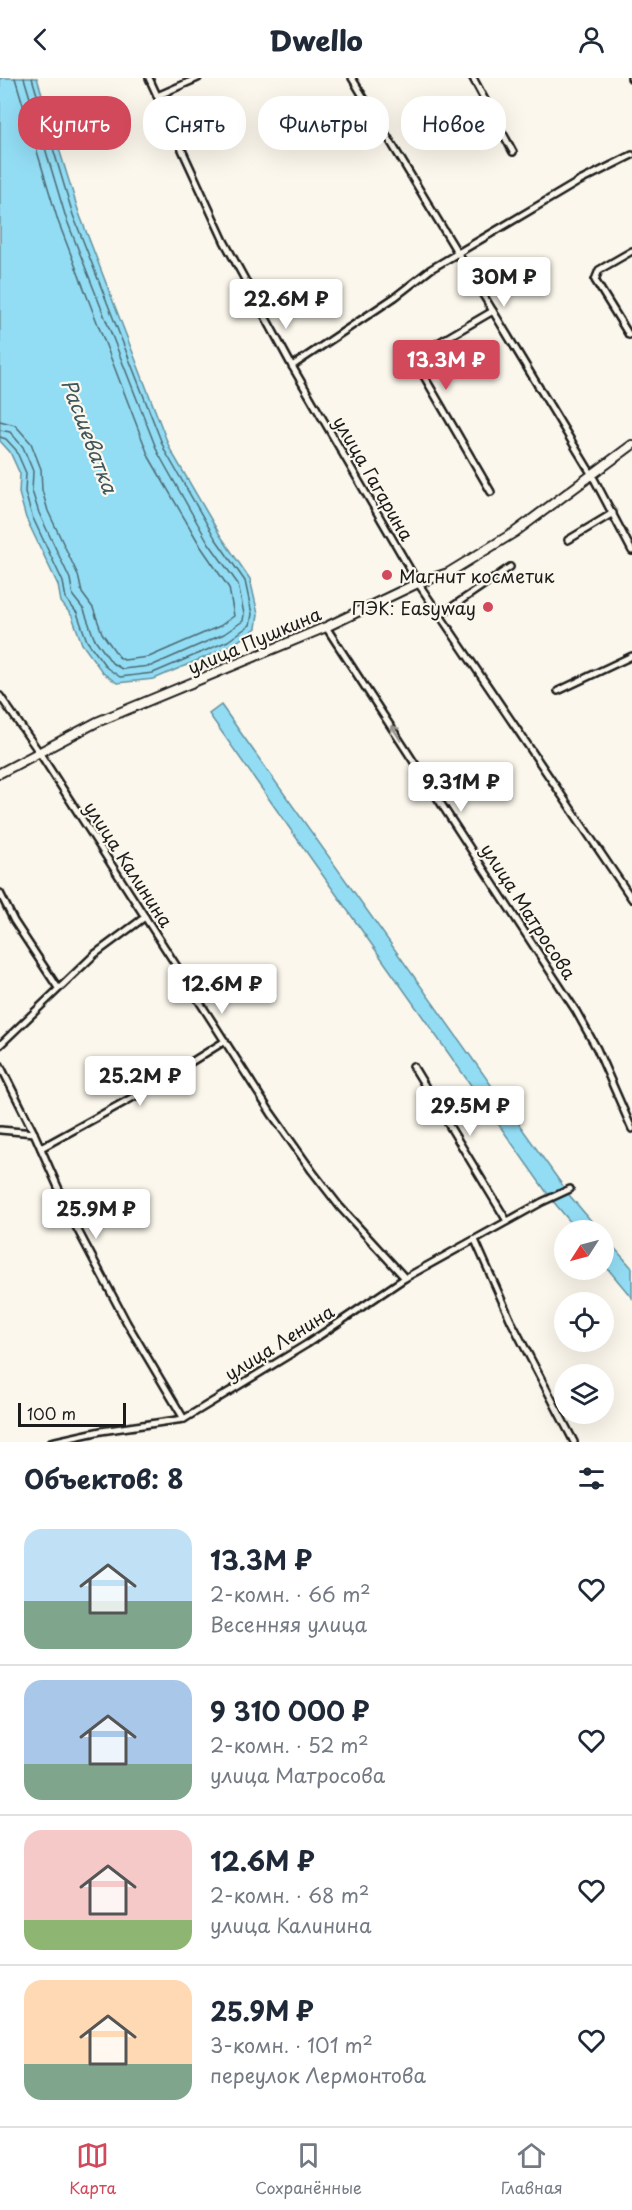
<!DOCTYPE html>
<html lang="ru">
<head>
<meta charset="utf-8">
<style>
	body { margin:0; font-family:"Playpen Sans",sans-serif; background:#f2f2f3; color:#1f2937; height:100vh; display:flex; flex-direction:column; font-size:22px; white-space:nowrap }
	* { box-sizing:border-box; margin:0 }
	p { font-size:20px; color:#747a83 }
	.icon { flex:none; width:33px; height:33px; fill:none; stroke:currentColor; stroke-width:2; stroke-linecap:round; stroke-linejoin:round }
	.map { position:relative; height:1364px; overflow:hidden }
	.details { display:flex; flex-direction:column; background:#fff; flex:1 }
	.details>* { flex:none }
	.banner { position:absolute; left:18px; top:18px; width:597px; height:54px; display:flex; gap:12px }
	.needle { width:39px; rotate:234deg }
	.controls { position:absolute; left:554px; top:1142px; display:grid; gap:12px }
	.controls a { display:grid; place-items:center; width:60px; height:60px; border-radius:50%; background:#fff; box-shadow:0 6px 24px #0002; font-size:30px }
	.scale { position:absolute; left:18px; bottom:15px; width:108px; box-sizing:border-box; padding-left:6px; border:3px solid #1c1c1c; border-top:0; font-size:16px; line-height:21px; white-space:nowrap; color:#1c1c1c; -webkit-text-stroke:4px #fbf7ec; paint-order:stroke }
	.price { position:absolute; translate:-50% -51px; padding:0 14px; border-radius:6px; background:#fff; color:#222; font-size:20px; line-height:39px; filter:drop-shadow(0 2px 3px #0008) }
	.price::after { content:''; position:absolute; left:50%; top:36px; width:18px; height:14px; margin-left:-9px; background:inherit; clip-path:polygon(0 0,100% 0,50% 100%) }
	.price.selected { background:#d1495b; color:#fff }
	ul { padding:0; list-style:none }
	li { display:flex; align-items:center; gap:18px; height:150px; padding:0 24px }
	li+li { border-top:2px solid #e0e1e3 }
	li span { display:grid; place-items:center; flex:none; width:168px; height:120px; border-radius:18px; color:#555 }
	li>.icon { margin-inline-start:auto }
	span .icon { width:72px; height:72px; fill:#fffc; stroke-width:1 }
	li b { font-size:26px }
	h2 { display:flex; justify-content:space-between; align-items:center; height:72px; padding:0 24px; font-size:26px }
	.tag { padding:0 21px; border-radius:24px; background:#fff; box-shadow:0 6px 24px #0002; font-size:21px; line-height:54px }
	.tag.selected { background:#d1495b; color:#fff }
	header { display:flex; justify-content:space-between; align-items:center; height:78px; padding:0 24px; background:#fff; font-size:27px; font-weight:800 }
	.tabs { display:flex; justify-content:space-around; align-items:center; height:84px; border-top:2px solid #e0e1e3; background:#fff; font-size:16px; color:#747a83 }
	.tabs a { display:grid; justify-items:center; gap:3px }
	.tabs .selected { color:#d1495b }
	.map>svg:first-child { display:block }
	.water { fill:#93ddf4; stroke:#63909e; stroke-width:1.5 }
	.lines { fill:none; stroke-linecap:round; stroke-linejoin:round }
	.shore { stroke:#4c6972; stroke-width:1.5 }
	.street-casing { stroke:#1c1c1c; stroke-width:10 }
	.secondary-casing { stroke:#1c1c1c; stroke-width:12 }
	.street { stroke:#fbf7ec; stroke-width:5 }
	.secondary { stroke:#fbf7ec; stroke-width:8 }
	.oneway { stroke:#97948e }
	.poi-dot { fill:#d1495b; stroke:#fbf7ec; stroke-width:2 }
	.labels { text-anchor:middle; dominant-baseline:central; stroke-width:4.5; stroke-linejoin:round; paint-order:stroke }
	.street-label { font-size:18px; fill:#1c1c1c; stroke:#fbf7ec }
	.poi-label { font-size:18px; fill:#1c1c1c; stroke:#fbf7ec; text-anchor:start }
	.water-label { font-size:20px; font-style:italic; fill:#40565d; stroke:#fbf7ec }
</style>
</head>
<body>
<header><svg class="icon" aria-label="back" viewBox="0 0 24 24"><path d="M15 5l-7 7 7 7"/></svg>Dwello<svg class="icon" aria-label="person" viewBox="0 0 24 24"><circle cx="12" cy="8" r="4"/><path d="M4 21q1-7 8-7t8 7"/></svg></header>
<div class="map">
<svg width="632" height="1364" viewBox="0 0 632 1364">
	<rect width="100%" height="100%" fill="#fbf7ec"/>
	<filter id="ink" filterUnits="userSpaceOnUse"><feTurbulence type="fractalNoise" baseFrequency=".0167" numOctaves="2"/><feDisplacementMap in="SourceGraphic" scale="12" xChannelSelector="R" yChannelSelector="G"/><feConvolveMatrix kernelMatrix="1 2 1 2 8 2 1 2 1" color-interpolation-filters="sRGB"/></filter>
	<g filter="url(#ink)">
		<g class="water">
			<path d="M 0,0 L 37,0 L 79,135 L 170,371 L 220,457 L 250,501 L 258,536 L 256,550 L 231,568 L 154,601 L 117,605 L 103,595 L 82,566 L 72,538 L 61,524 L 58,507 L 26,440 L 19,415 L 20,396 L 10,374 L 0,363 Z"/>
			<path d="M 221,627 L 570,1118 L 599,1152 L 577,1152 L 552,1122 L 209,636 Z"/>
			<path d="M 603,1157 L 632,1190 L 632,1220 L 603,1185 Z"/>
		</g>
		<g class="lines">
			<g class="shore">
				<path d="M 0,343 L 15,347 L 31,365 L 41,391 L 42,412 L 48,433 L 78,497 L 82,515 L 93,530 L 102,555 L 119,579 L 124,582 L 149,579 L 220,548 L 234,538 L 229,510 L 201,469 L 149,379 L 58,143 L 15,0"/>
				<path d="M 0,352 L 10,354 L 23,369 L 33,393 L 32,413 L 39,435 L 70,501 L 73,518 L 84,532 L 94,560 L 112,585 L 122,591 L 151,588 L 224,556 L 243,543 L 244,536 L 238,506 L 208,464 L 158,375 L 66,140 L 24,0"/>
				<path d="M 0,359 L 6,361 L 16,372 L 26,395 L 25,414 L 32,438 L 63,504 L 66,521 L 77,535 L 87,563 L 107,590 L 120,599 L 153,595 L 228,563 L 250,547 L 252,536 L 245,503 L 215,460 L 165,373 L 73,137 L 32,0"/>
			</g>
			<defs>
				<g id="street">
					<path d="M 149,0 L 224,163 L 292,288 L 418,505 L 632,821"/>
					<path d="M 352,0 L 592,397 L 632,473"/>
					<path d="M 473,0 L 513,74"/>
					<path d="M 631,0 L 632,1"/>
					<path d="M 157,18 L 198,0"/>
					<path d="M 629,257 L 595,202 L 599,192 L 632,173"/>
					<path d="M 292,288 L 395,219 L 431,191 L 578,104 L 632,77"/>
					<path d="M 491,414 L 421,293 L 421,280 L 438,265 L 493,233"/>
					<path d="M 568,462 L 613,435"/>
					<path d="M 440,537 L 510,489"/>
					<path d="M 326,549 L 576,933 L 597,971 L 632,1051"/>
					<path d="M 558,613 L 632,578"/>
					<path d="M 0,618 L 39,674 L 271,1035 L 312,1093 L 340,1129 L 405,1200"/>
					<path d="M 0,815 L 14,843 L 58,910"/>
					<path d="M 0,967 L 95,876 L 145,839"/>
					<path d="M 0,987 L 34,1055 L 73,1143 L 127,1245 L 184,1341"/>
					<path d="M 413,988 L 507,1143"/>
					<path d="M 0,1052 L 34,1055"/>
					<path d="M 41,1070 L 148,1011 L 225,963"/>
					<path d="M 475,1162 L 511,1243 L 574,1364"/>
					<path d="M 51,1364 L 101,1353 L 184,1341 L 307,1266 L 405,1200 L 542,1124 L 570,1111"/>
				</g>
				<path id="secondary" d="M 0,695 L 97,644 L 326,549 L 418,505 L 448,495 L 515,454 L 632,367"/>
			</defs>
			<use href="#street" class="street-casing"/>
			<use href="#secondary" class="secondary-casing"/>
			<use href="#street" class="street"/>
			<use href="#secondary" class="secondary"/>
		</g>
		<defs><path id="oneway-shaft" d="M-6 0H5M1.5-3L5.5 0L1.5 3" fill="none" stroke-width="1.6" stroke-linecap="round" stroke-linejoin="round" transform="scale(1.5)"/></defs>
		<use class="oneway" href="#oneway-shaft" transform="translate(396 655) rotate(-123)"/>
	</g>
	<g class="poi-dot">
		<circle cx="387" cy="497" r="6"/>
		<circle cx="488" cy="529" r="6"/>
	</g>
	<g class="labels">
		<g class="street-label">
			<text transform="translate(374 400) rotate(60)">улица Гагарина</text>
			<text transform="translate(254 562) rotate(-23)">улица Пушкина</text>
			<text transform="translate(129 786) rotate(57)">улица Калинина</text>
			<text transform="translate(529 833) rotate(57)">улица Матросова</text>
			<text transform="translate(279 1264) rotate(-32)">улица Ленина</text>
		</g>
		<g class="poi-label">
			<text x="399" y="497">Магнит косметик</text>
			<text x="476" y="529" text-anchor="end">ПЭК: Easyway</text>
		</g>
		<g class="water-label">
			<text transform="translate(90 358) rotate(69)">Расшеватка</text>
		</g>
	</g>
</svg>
<div class="controls">
<a><svg class="needle" viewBox="-14 -14 28 28"><path d="M0-13l5 13h-10z" fill="#e53935"/><path d="M0 13l5-13h-10z" fill="#747a83"/></svg></a>
<a><svg class="icon" aria-label="locate" viewBox="0 0 24 24"><circle cx="12" cy="12" r="6"/><path d="M12 2v4M12 18v4M2 12h4M18 12h4"/></svg></a>
<a><svg class="icon" aria-label="layers" viewBox="0 0 24 24"><path d="M12 4l9 5-9 5-9-5zM3 14l9 5 9-5"/></svg></a>
</div>
<div class="scale">100 m</div>
<b class="price" style="left:504px;top:230px">30M ₽</b>
<b class="price" style="left:286px;top:252px">22.6M ₽</b>
<b class="price selected" style="left:446px;top:313px">13.3M ₽</b>
<b class="price" style="left:461px;top:735px">9.31M ₽</b>
<b class="price" style="left:222px;top:937px">12.6M ₽</b>
<b class="price" style="left:140px;top:1029px">25.2M ₽</b>
<b class="price" style="left:470px;top:1059px">29.5M ₽</b>
<b class="price" style="left:96px;top:1162px">25.9M ₽</b>
<div class="banner">
<a class="tag selected">Купить</a>
<a class="tag">Снять</a>
<a class="tag">Фильтры</a>
<a class="tag">Новое</a>
</div>
</div>
<section class="details">
<h2>Объектов: 8<svg class="icon" aria-label="filters" viewBox="0 0 24 24"><path d="M4 7h16M4 17h16"/><circle cx="9" cy="7" r="2"/><circle cx="15" cy="17" r="2"/></svg></h2>
<ul>
<li><span style="background:linear-gradient(#bfe0f5 60%,#7fa58c 0)"><svg class="icon" aria-label="home" viewBox="0 0 24 24"><path d="M3 11l9-7 9 7M6 9v11h12V9"/></svg></span><div><b>13.3M ₽</b><p>2-комн. · 66 m²</p><p>Весенняя улица</p></div><svg class="icon" aria-label="heart" viewBox="0 0 24 24"><path d="M12 20l-8-8c-3-5 5-10 8-4 3-6 11-1 8 4z"/></svg></li>
<li><span style="background:linear-gradient(#a9c7e8 70%,#7fa58c 0)"><svg class="icon" aria-label="home" viewBox="0 0 24 24"><path d="M3 11l9-7 9 7M6 9v11h12V9"/></svg></span><div><b>9 310 000 ₽</b><p>2-комн. · 52 m²</p><p>улица Матросова</p></div><svg class="icon" aria-label="heart" viewBox="0 0 24 24"><path d="M12 20l-8-8c-3-5 5-10 8-4 3-6 11-1 8 4z"/></svg></li>
<li><span style="background:linear-gradient(#f6c9c9 75%,#8fb573 0)"><svg class="icon" aria-label="home" viewBox="0 0 24 24"><path d="M3 11l9-7 9 7M6 9v11h12V9"/></svg></span><div><b>12.6M ₽</b><p>2-комн. · 68 m²</p><p>улица Калинина</p></div><svg class="icon" aria-label="heart" viewBox="0 0 24 24"><path d="M12 20l-8-8c-3-5 5-10 8-4 3-6 11-1 8 4z"/></svg></li>
<li><span style="background:linear-gradient(#ffd9b3 70%,#7fa58c 0)"><svg class="icon" aria-label="home" viewBox="0 0 24 24"><path d="M3 11l9-7 9 7M6 9v11h12V9"/></svg></span><div><b>25.9M ₽</b><p>3-комн. · 101 m²</p><p>переулок Лермонтова</p></div><svg class="icon" aria-label="heart" viewBox="0 0 24 24"><path d="M12 20l-8-8c-3-5 5-10 8-4 3-6 11-1 8 4z"/></svg></li>
</ul>
</section>
<nav class="tabs">
<a class="selected"><svg class="icon" aria-label="map" viewBox="0 0 24 24"><path d="M3 6l6-2 6 2 6-2v14l-6 2-6-2-6 2zM9 4v14M15 6v14"/></svg>Карта</a>
<a><svg class="icon" aria-label="saved" viewBox="0 0 24 24"><path d="M7 4h10v16l-5-4-5 4z"/></svg>Сохранённые</a>
<a><svg class="icon" aria-label="home" viewBox="0 0 24 24"><path d="M3 11l9-7 9 7M6 9v11h12V9"/></svg>Главная</a>
</nav>
</body>
</html>
